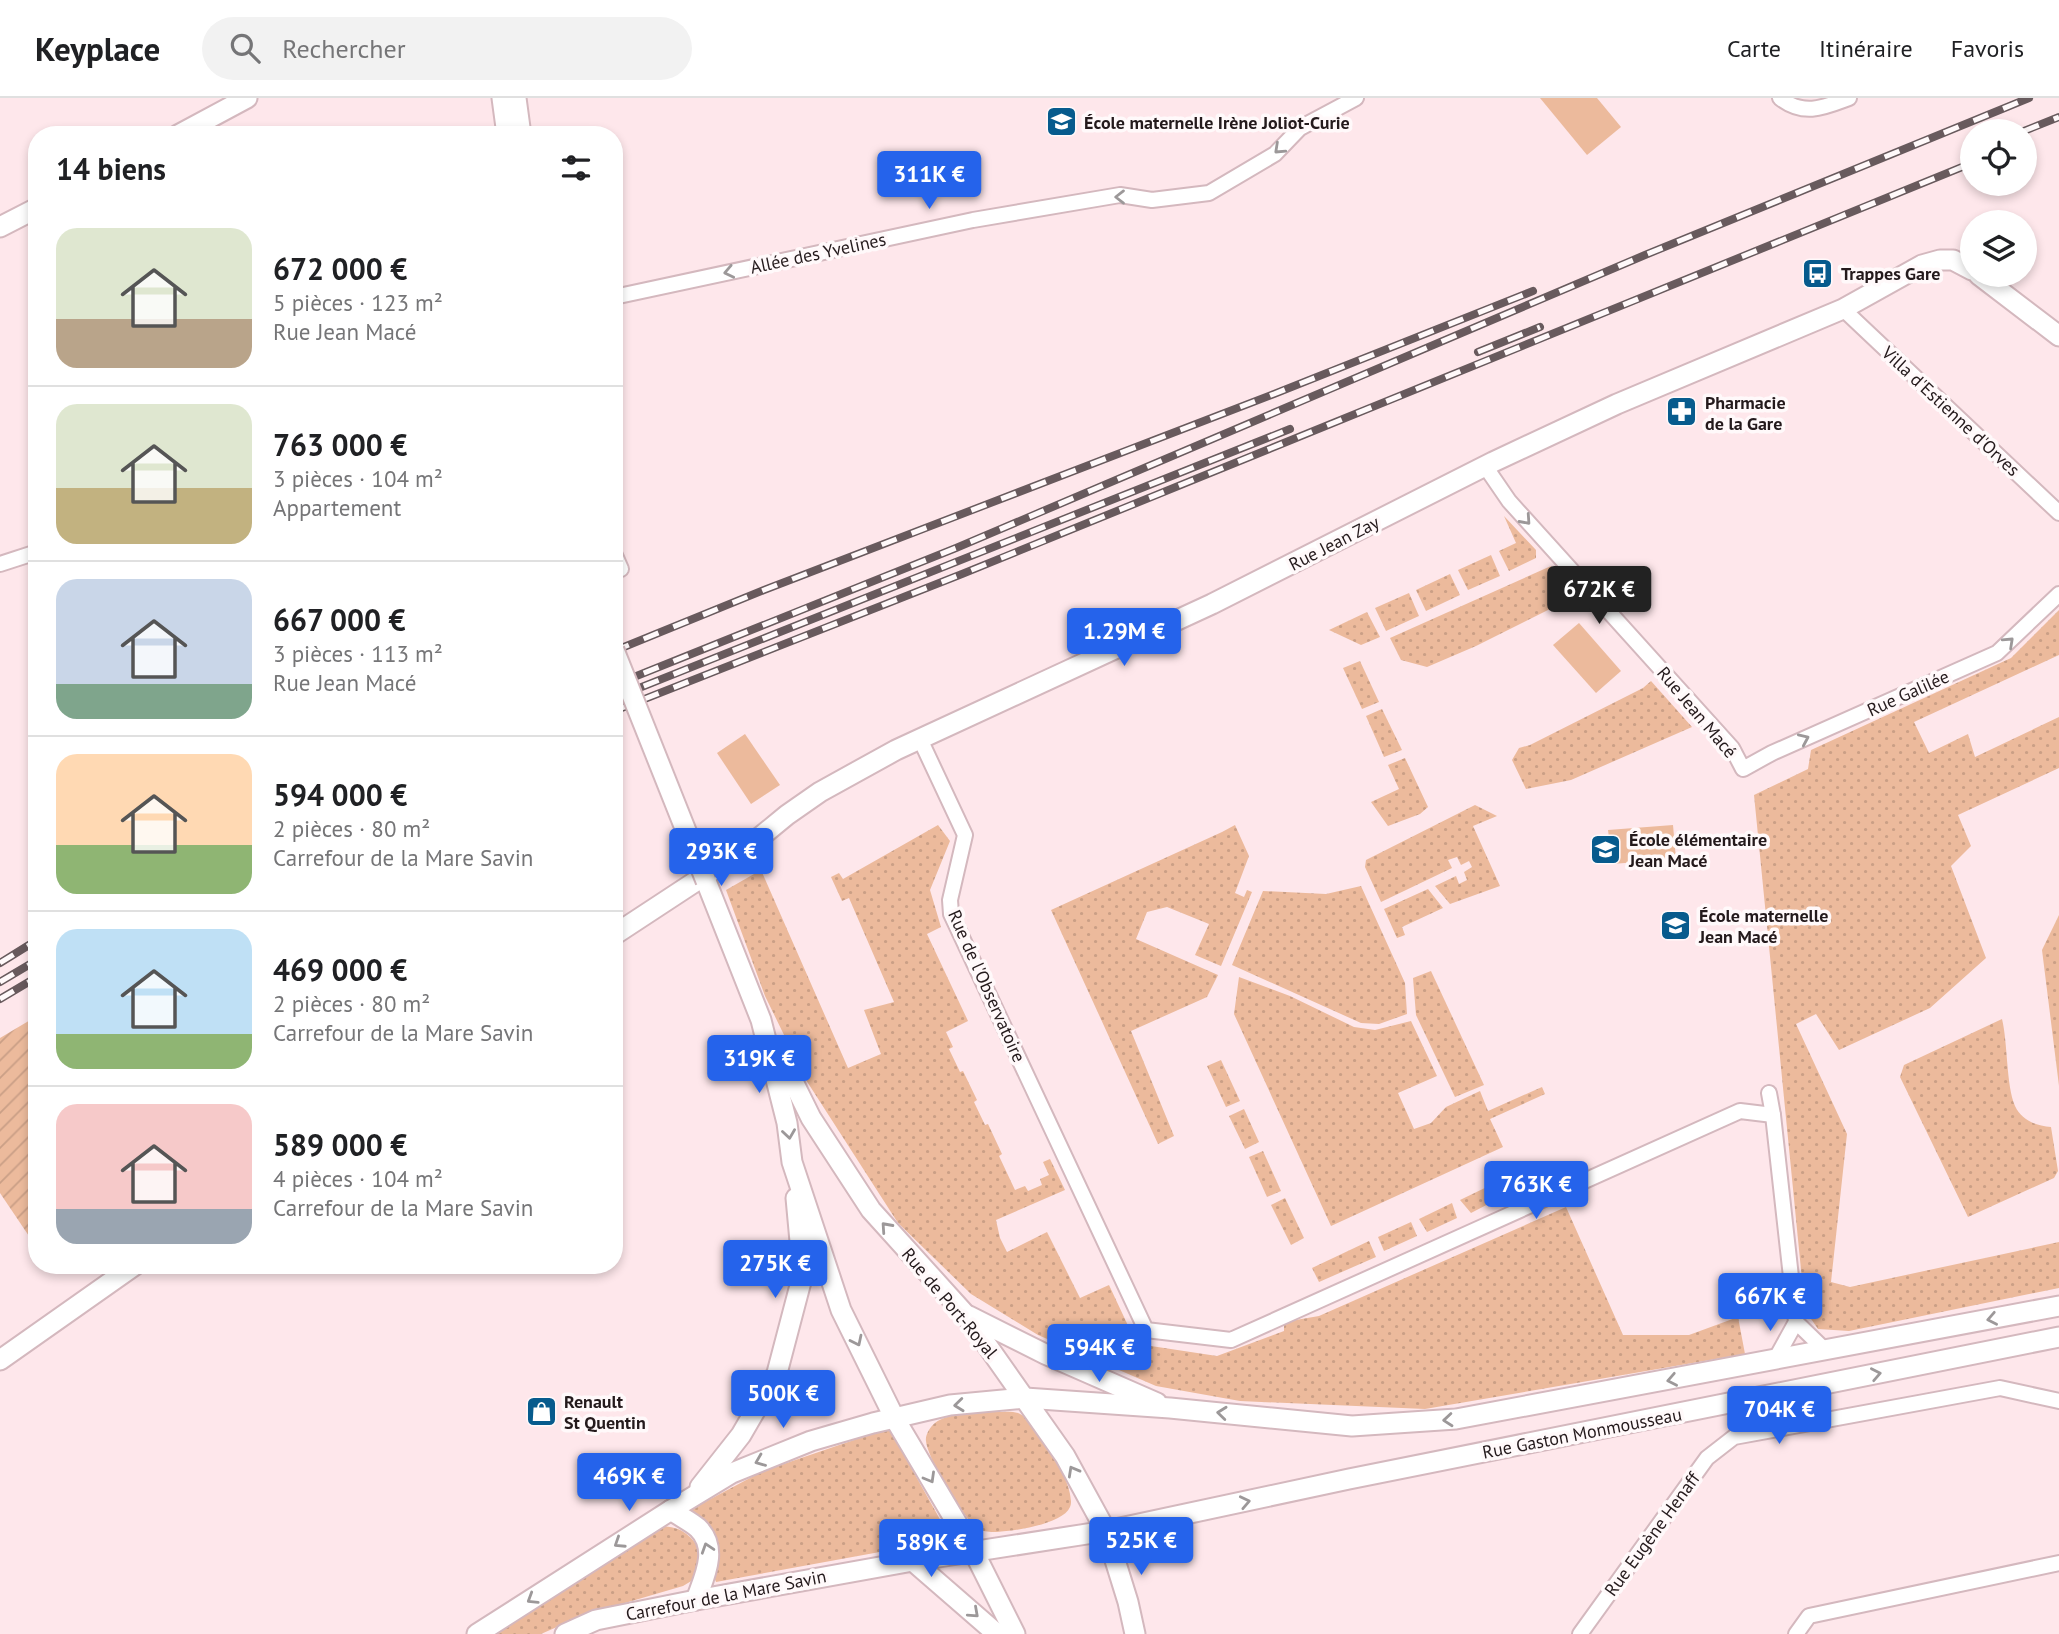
<!DOCTYPE html>
<html lang="fr">
<head>
<meta charset="utf-8">
<style>
	body { margin:0; font-family:"PT Sans",sans-serif; background:#f2f2f2; color:#202124; height:100vh; display:flex; flex-direction:column; font-size:26px; white-space:nowrap }
	* { box-sizing:border-box; margin:0 }
	p { font-size:23px; color:#757577 }
	.icon { flex:none; width:38px; height:38px; fill:none; stroke:currentColor; stroke-width:2; stroke-linecap:round; stroke-linejoin:round }
	.map { position:relative; flex:1; overflow:hidden }
	.drawer { position:absolute; left:28px; top:28px; width:595px; height:1148px; display:flex; flex-direction:column; background:#fff; border-radius:28px; box-shadow:0 4px 10px #0003 }
	.drawer>* { flex:none }
	.controls { position:absolute; left:1960px; top:21px; display:grid; gap:14px }
	.controls a { display:grid; place-items:center; width:77px; height:77px; border-radius:50%; background:#fff; box-shadow:0 4px 10px #0003; font-size:35px }
	.price { position:absolute; translate:-50% -60px; padding:0 16px; border-radius:7px; background:#2563eb; color:#fff; font-size:23px; line-height:46px; filter:drop-shadow(0 2px 4px #0008) }
	.price::after { content:''; position:absolute; left:50%; top:42px; width:21px; height:16px; margin-left:-10px; background:inherit; clip-path:polygon(0 0,100% 0,50% 100%) }
	.price.current { background:#222; color:#fff }
	ul { padding:0; list-style:none }
	li { display:flex; align-items:center; gap:21px; height:175px; padding:0 28px }
	li+li { border-top:2px solid #e0e0e0 }
	li span { display:grid; place-items:center; flex:none; width:196px; height:140px; border-radius:21px; color:#555 }
	li>.icon { margin-inline-start:auto }
	span .icon { width:84px; height:84px; fill:#fffc; stroke-width:1 }
	li b { font-size:30px }
	h2 { display:flex; justify-content:space-between; align-items:center; height:84px; padding:0 28px; font-size:30px }
	header { display:flex; align-items:center; gap:42px; box-sizing:border-box; height:98px; padding:0 35px; background:#fff; border-bottom:2px solid #e0e0e0 }
	header strong { font-size:33px }
	nav { display:flex; gap:38px; margin-inline-start:auto; font-size:24px }
	.search { width:490px; height:63px; background:#f2f2f2; display:flex; align-items:center; gap:18px; box-sizing:border-box; padding:0 24px; border-radius:38px; color:#757577; font-size:26px }
	.map>svg:first-child { display:block }
	.grass { fill:url(#grass-dots) }
	.garden { fill:url(#garden-furrows) }
	.pitch { fill:#ecba9c }
	.lines { fill:none; stroke-linecap:round; stroke-linejoin:round }
	.street-casing { stroke:#d4b8be; stroke-width:18 }
	.secondary-casing { stroke:#d4b8be; stroke-width:23 }
	.street { stroke:#fff; stroke-width:14 }
	.secondary { stroke:#fff; stroke-width:19 }
	.rail-casing { stroke:#685a5d; stroke-width:8 }
	.rail { stroke:#fff9fa; stroke-width:5; stroke-dasharray:16; stroke-linecap:butt }
	.secondary-bridge-casing { stroke:#d4b8be; stroke-width:23; stroke-linecap:butt }
	.secondary-bridge { stroke:#fff; stroke-width:19 }
	.oneway { stroke:#9c9899 }
	.labels { text-anchor:middle; dominant-baseline:central; stroke-width:7; stroke-linejoin:round; paint-order:stroke }
	.poi-label { font-size:18px; font-weight:bold; fill:#241a1c; stroke:#fff9fa; text-anchor:start }
	.street-label { font-size:18px; fill:#241a1c; stroke:#fff9fa }
</style>
</head>
<body>
<header>
<strong>Keyplace</strong>
<div class="search"><svg class="icon" aria-label="search" viewBox="0 0 24 24"><circle cx="10" cy="10" r="6"/><path d="M15 15l6 6"/></svg>Rechercher</div>
<nav><a>Carte</a><a>Itinéraire</a><a>Favoris</a></nav>
</header>
<div class="map">
<svg width="2059" height="1536" viewBox="0 0 2059 1536">
	<defs>
		<pattern id="grass-dots" width="8" height="8" patternUnits="userSpaceOnUse" patternTransform="scale(1.75)"><rect width="8" height="8" fill="#ecba9c"/><path d="M2 2h.1M6 6h.1" fill="none" stroke="#ca9f86" stroke-width="1.8" stroke-linecap="round"/></pattern>
		<pattern id="garden-furrows" width="10" height="10" patternUnits="userSpaceOnUse" patternTransform="scale(1.75)"><rect width="10" height="10" fill="#ecba9c"/><path d="M-1 1l2-2M0 10L10 0M9 11l2-2" fill="none" stroke="#ca9f86"/></pattern>
	</defs>
	<rect width="100%" height="100%" fill="#fee7eb"/>
	<g class="grass">
		<path d="M 1504,418 L 1536,452 L 1536,460 L 1509,473 L 1499,453 L 1516,445 Z"/>
		<path d="M 1491,457 L 1500,478 L 1468,492 L 1458,472 Z"/>
		<path d="M 1551,468 L 1576,498 L 1476,548 L 1427,569 L 1401,562 L 1390,540 Z"/>
		<path d="M 1450,476 L 1460,497 L 1426,513 L 1416,492 Z"/>
		<path d="M 1409,495 L 1419,518 L 1386,533 L 1375,510 Z"/>
		<path d="M 2059,512 L 2059,557 L 1914,624 L 1929,655 L 1968,636 L 1975,659 L 2059,619 L 2059,670 L 1958,717 L 1971,748 L 1951,768 L 1986,860 L 1930,910 L 1839,952 L 1816,916 L 1796,926 L 1847,1036 L 1831,1184 L 1850,1189 L 2059,1144 L 2059,1190 L 1849,1233 L 1818,1231 L 1805,1212 L 1754,697 L 1808,671 L 1811,652 L 2011,560 Z"/>
		<path d="M 1367,514 L 1380,539 L 1361,547 L 1329,532 Z"/>
		<path d="M 1360,563 L 1379,604 L 1362,611 L 1343,570 Z"/>
		<path d="M 1651,583 L 1692,629 L 1571,682 L 1526,691 L 1512,662 L 1519,650 L 1530,647 L 1643,590 Z"/>
		<path d="M 1382,611 L 1402,652 L 1384,659 L 1366,618 Z"/>
		<path d="M 1405,660 L 1428,709 L 1420,716 L 1388,728 L 1371,704 L 1399,691 L 1388,667 Z"/>
		<path d="M 1475,707 L 1497,718 L 1473,728 L 1500,788 L 1450,806 L 1435,788 L 1456,778 L 1459,786 L 1467,782 L 1464,774 L 1472,769 L 1469,763 L 1461,767 L 1457,759 L 1448,762 L 1452,770 L 1381,804 L 1365,769 L 1366,762 Z"/>
		<path d="M 938,727 L 950,743 L 930,792 L 941,829 L 927,836 L 968,923 L 946,934 L 953,949 L 949,951 L 960,974 L 963,973 L 977,1002 L 974,1004 L 985,1027 L 988,1026 L 1002,1056 L 999,1058 L 1015,1092 L 1025,1088 L 1028,1093 L 1042,1087 L 1040,1081 L 1049,1077 L 1043,1064 L 1050,1061 L 1065,1092 L 996,1122 L 1000,1140 L 1007,1154 L 1047,1134 L 1080,1200 L 1109,1187 L 1131,1234 L 1151,1248 L 1217,1258 L 1284,1233 L 1284,1224 L 1319,1218 L 1566,1109 L 1623,1237 L 1689,1237 L 1738,1219 L 1745,1256 L 1425,1311 L 1240,1303 L 1156,1288 L 1038,1237 L 971,1196 L 898,1125 L 806,982 L 765,898 L 726,792 L 761,772 L 848,970 L 881,956 L 864,912 L 894,904 L 849,800 L 842,803 L 831,779 L 839,775 L 843,781 Z"/>
		<path d="M 1235,727 L 1249,758 L 1235,795 L 1244,799 L 1247,792 L 1252,794 L 1221,868 L 1195,857 L 1209,826 L 1167,809 L 1147,814 L 1136,841 L 1218,877 L 1207,899 L 1131,933 L 1174,1038 L 1158,1046 L 1051,812 L 1222,734 Z"/>
		<path d="M 1361,788 L 1405,885 L 1407,916 L 1379,926 L 1361,925 L 1232,867 L 1263,793 L 1326,796 Z"/>
		<path d="M 1428,791 L 1443,810 L 1402,829 L 1405,837 L 1397,840 L 1384,811 Z"/>
		<path d="M 2059,817 L 2059,988 L 2042,852 Z"/>
		<path d="M 1431,873 L 1484,987 L 1455,999 L 1416,917 L 1413,880 Z"/>
		<path d="M 1239,879 L 1290,898 L 1354,929 L 1375,932 L 1411,923 L 1437,978 L 1398,995 L 1414,1031 L 1431,1025 L 1446,1009 L 1480,993 L 1488,1013 L 1542,989 L 1545,996 L 1490,1021 L 1503,1049 L 1331,1128 L 1234,916 Z"/>
		<path d="M 2002,921 C 2008,946 2006,987 2015,1008 C 2022,1023 2037,1028 2051,1029 L 2058,1073 L 2054,1080 L 1968,1119 L 1900,979 L 1904,967 Z"/>
		<path d="M 1221,962 L 1240,1003 L 1226,1009 L 1207,968 Z"/>
		<path d="M 1244,1011 L 1259,1044 L 1245,1051 L 1229,1018 Z"/>
		<path d="M 1263,1053 L 1281,1093 L 1267,1099 L 1249,1059 Z"/>
		<path d="M 1493,1086 L 1497,1094 L 1496,1102 L 1471,1115 L 1460,1102 Z"/>
		<path d="M 1285,1100 L 1304,1140 L 1291,1147 L 1271,1107 Z"/>
		<path d="M 1452,1105 L 1457,1120 L 1427,1134 L 1419,1121 Z"/>
		<path d="M 1411,1124 L 1417,1138 L 1384,1153 L 1378,1139 Z"/>
		<path d="M 1369,1143 L 1376,1159 L 1319,1184 L 1312,1170 Z"/>
		<path d="M 997,1314 C 1003,1314 1012,1313 1018,1315 C 1037,1321 1078,1391 1070,1409 C 1063,1426 1015,1433 997,1434 C 993,1434 986,1434 981,1432 C 966,1427 927,1360 926,1343 C 925,1337 930,1329 935,1325 C 946,1315 982,1314 997,1314 Z"/>
		<path d="M 889,1330 L 951,1441 L 716,1484 L 688,1413 L 763,1373 Z"/>
		<path d="M 661,1428 C 682,1429 689,1436 701,1452 L 698,1479 L 683,1488 L 584,1517 L 541,1536 L 493,1536 Z"/>
	</g>
	<path class="garden" d="M 37,918 L 37,1150 L 0,1095 L 0,940 Z"/>
	<g class="pitch">
		<path d="M 1540,0 L 1597,0 L 1621,29 L 1587,57 Z"/>
		<path d="M 1579,525 L 1621,573 L 1596,595 L 1553,547 Z"/>
		<path d="M 745,636 L 780,687 L 751,706 L 717,655 Z"/>
		<path d="M 1673,727 L 1676,761 L 1612,766 L 1608,732 Z"/>
	</g>
	<g class="lines">
		<defs>
			<g id="street">
				<path d="M 1780,0 C 1804,19 1825,9 1849,0"/>
				<path d="M 614,199 L 973,122 L 1120,97 L 1152,102 L 1209,95 L 1275,56 L 1300,30 L 1356,0"/>
				<path d="M 1843,211 L 2059,415"/>
				<path d="M 1485,368 L 1509,403 L 1732,650 L 1743,671 L 1772,655 L 1997,555 L 2059,496"/>
				<path d="M 614,455 L 621,471"/>
				<path d="M 0,466 L 37,454"/>
				<path d="M 920,641 L 965,737 L 950,802 L 951,816 L 1146,1232 L 1231,1242 L 1740,1013 L 1773,1017"/>
				<path d="M 1769,995 L 1773,1017 L 1796,1224 L 1775,1262"/>
				<path d="M 1796,1224 L 1826,1253"/>
				<path d="M 1580,1536 L 1707,1360 L 1734,1339 L 2000,1290 L 2059,1303"/>
				<path d="M 1796,1536 L 1809,1518 L 2059,1465"/>
			</g>
			<g id="secondary">
				<path d="M 502,0 L 507,37"/>
				<path d="M 516,0 L 521,37"/>
				<path d="M 178,37 L 247,0"/>
				<path d="M 0,129 L 37,110"/>
				<path d="M 1979,177 L 2059,238"/>
				<path d="M 706,783 L 761,922 L 787,1025 L 792,1064 L 841,1212 L 895,1321 L 974,1454 L 1015,1536"/>
				<path d="M 614,837 L 748,749 L 787,717 L 820,694 L 896,652 L 1212,506 L 1493,364 L 1617,306 L 1843,211 L 1922,167 L 1940,162 L 1953,162 L 1972,172"/>
				<path d="M 776,949 L 811,1020 L 871,1112 L 965,1216 L 1065,1358 L 1106,1433 L 1128,1504 L 1135,1536"/>
				<path d="M 969,1218 L 1045,1256 L 1157,1305"/>
				<path d="M 0,1262 L 135,1167"/>
				<path d="M 700,1389 L 741,1337 L 777,1275 L 803,1176 L 796,1100"/>
				<path d="M 671,1412 C 679,1418 690,1423 698,1430 C 719,1451 704,1479 696,1502"/>
				<path d="M 913,1463 L 997,1536"/>
				<path d="M 477,1536 L 671,1412 L 732,1375 L 811,1343 L 873,1325 L 950,1307 L 1025,1300 L 1170,1310 L 1352,1328 L 1456,1321 L 2059,1208"/>
				<path d="M 565,1536 L 596,1522 L 696,1502 L 913,1463 L 1106,1433 L 1349,1381 L 2059,1239"/>
			</g>
		</defs>
		<use href="#street" class="street-casing"/>
		<use href="#secondary" class="secondary-casing"/>
		<use href="#street" class="street"/>
		<use href="#secondary" class="secondary"/>
		<defs>
			<g id="rail">
				<path d="M 2024,33 L 2059,19"/>
				<path d="M 1478,254 L 1540,229"/>
				<path d="M 614,553 L 764,492 L 1274,296 L 1533,193"/>
				<path d="M 614,587 L 956,450 L 1645,157 L 2029,0"/>
				<path d="M 614,600 L 1290,331"/>
				<path d="M 614,613 L 962,476 L 1972,65"/>
				<path d="M 0,865 L 37,842"/>
				<path d="M 0,884 L 37,862"/>
				<path d="M 0,901 L 37,879"/>
			</g>
		</defs>
		<use href="#rail" class="rail-casing"/>
		<use href="#rail" class="rail"/>
		<defs>
			<path id="secondary-bridge" d="M 614,552 L 706,783"/>
		</defs>
		<use href="#secondary-bridge" class="secondary-bridge-casing"/>
		<use href="#secondary-bridge" class="secondary-bridge"/>
	</g>
	<defs><path id="oneway-chevron" d="M-2-3.5L2.5 0L-2 3.5" fill="none" stroke-width="1.6" stroke-linecap="round" stroke-linejoin="round" transform="scale(1.75)"/></defs>
	<g class="oneway">
		<use href="#oneway-chevron" transform="translate(1279 51) rotate(137)"/>
		<use href="#oneway-chevron" transform="translate(1120 99) rotate(180)"/>
		<use href="#oneway-chevron" transform="translate(729 174) rotate(168)"/>
		<use href="#oneway-chevron" transform="translate(1526 422) rotate(48)"/>
		<use href="#oneway-chevron" transform="translate(2009 544) rotate(-43)"/>
		<use href="#oneway-chevron" transform="translate(1804 641) rotate(-24)"/>
		<use href="#oneway-chevron" transform="translate(789 1036) rotate(82)"/>
		<use href="#oneway-chevron" transform="translate(886 1129) rotate(-132)"/>
		<use href="#oneway-chevron" transform="translate(1992 1221) rotate(169)"/>
		<use href="#oneway-chevron" transform="translate(857 1243) rotate(64)"/>
		<use href="#oneway-chevron" transform="translate(1876 1276) rotate(-11)"/>
		<use href="#oneway-chevron" transform="translate(1672 1282) rotate(169)"/>
		<use href="#oneway-chevron" transform="translate(959 1307) rotate(174)"/>
		<use href="#oneway-chevron" transform="translate(1222 1315) rotate(-174)"/>
		<use href="#oneway-chevron" transform="translate(1448 1322) rotate(175)"/>
		<use href="#oneway-chevron" transform="translate(760 1363) rotate(158)"/>
		<use href="#oneway-chevron" transform="translate(1073 1373) rotate(-119)"/>
		<use href="#oneway-chevron" transform="translate(930 1380) rotate(60)"/>
		<use href="#oneway-chevron" transform="translate(1245 1404) rotate(-12)"/>
		<use href="#oneway-chevron" transform="translate(619 1445) rotate(147)"/>
		<use href="#oneway-chevron" transform="translate(707 1450) rotate(-108)"/>
		<use href="#oneway-chevron" transform="translate(532 1501) rotate(148)"/>
		<use href="#oneway-chevron" transform="translate(974 1515) rotate(42)"/>
	</g>
	<defs>
		<symbol id="school-square" viewBox="-11 -11 22 22"><rect x="-9" y="-9" width="18" height="18" rx="4" fill="#075b8d" stroke="#fff9fa"/><path d="M0-5L7-2L0 1L-7-2ZM-4 1L0 2.5L4 1V4Q0 6-4 4Z" fill="#fff"/></symbol>
		<symbol id="bus-square" viewBox="-11 -11 22 22"><rect x="-9" y="-9" width="18" height="18" rx="4" fill="#075b8d" stroke="#fff9fa"/><path d="M-5-6H5V4H4V6H2V4H-2V6H-4V4H-5ZM-3.5-4V0h7V-4ZM-3.5 1.2v1.5H-2V1.2ZM2 1.2v1.5H3.5V1.2Z" fill="#fff"/></symbol>
		<symbol id="pharmacy-square" viewBox="-11 -11 22 22"><rect x="-9" y="-9" width="18" height="18" rx="4" fill="#075b8d" stroke="#fff9fa"/><path d="M-2-6h4v4h4v4h-4v4h-4v-4h-4v-4h4Z" fill="#fff"/></symbol>
		<symbol id="shop-square" viewBox="-11 -11 22 22"><rect x="-9" y="-9" width="18" height="18" rx="4" fill="#075b8d" stroke="#fff9fa"/><path d="M-5-2.5h2.3a2.7 3.5 0 0 1 5.4 0H5L5.5 6h-11ZM-1.5-2.5h3a1.5 2.3 0 0 0-3 0Z" fill="#fff"/></symbol>
	</defs>
	<g fill-rule="evenodd">
		<use href="#school-square" x="1044" y="6" width="35" height="35"/>
		<use href="#bus-square" x="1800" y="158" width="35" height="35"/>
		<use href="#pharmacy-square" x="1664" y="296" width="35" height="35"/>
		<use href="#school-square" x="1588" y="734" width="35" height="35"/>
		<use href="#school-square" x="1658" y="810" width="35" height="35"/>
		<use href="#shop-square" x="524" y="1296" width="35" height="35"/>
	</g>
	<g class="labels">
		<g class="poi-label">
			<text x="1084" y="24">École maternelle Irène Joliot-Curie</text>
			<text x="1841" y="175">Trappes Gare</text>
			<text x="1705" y="304">Pharmacie<tspan x="1705" dy="21">de la Gare</tspan></text>
			<text x="1629" y="741">École élémentaire<tspan x="1629" dy="21">Jean Macé</tspan></text>
			<text x="1699" y="817">École maternelle<tspan x="1699" dy="21">Jean Macé</tspan></text>
			<text x="564" y="1303">Renault<tspan x="564" dy="21">St Quentin</tspan></text>
		</g>
		<g class="street-label">
			<text transform="translate(818 155) rotate(-12)">Allée des Yvelines</text>
			<text transform="translate(1951 313) rotate(43)">Villa d'Estienne d'Orves</text>
			<text transform="translate(1334 445) rotate(-27)">Rue Jean Zay</text>
			<text transform="translate(1908 595) rotate(-24)">Rue Galilée</text>
			<text transform="translate(1697 614) rotate(50)">Rue Jean Macé</text>
			<text transform="translate(987 888) rotate(66)">Rue de l'Observatoire</text>
			<text transform="translate(950 1205) rotate(50)">Rue de Port-Royal</text>
			<text transform="translate(1582 1335) rotate(-11)">Rue Gaston Monmousseau</text>
			<text transform="translate(1652 1436) rotate(-54)">Rue Eugène Henaff</text>
			<text transform="translate(726 1497) rotate(-11)">Carrefour de la Mare Savin</text>
		</g>
	</g>
</svg>
<div class="controls">
<a><svg class="icon" aria-label="locate" viewBox="0 0 24 24"><circle cx="12" cy="12" r="6"/><path d="M12 2v4M12 18v4M2 12h4M18 12h4"/></svg></a>
<a><svg class="icon" aria-label="layers" viewBox="0 0 24 24"><path d="M12 4l9 5-9 5-9-5zM3 14l9 5 9-5"/></svg></a>
</div>
<b class="price" style="left:929px;top:113px">311K €</b>
<b class="price current" style="left:1599px;top:528px">672K €</b>
<b class="price" style="left:1124px;top:570px">1.29M €</b>
<b class="price" style="left:721px;top:790px">293K €</b>
<b class="price" style="left:759px;top:997px">319K €</b>
<b class="price" style="left:1536px;top:1123px">763K €</b>
<b class="price" style="left:775px;top:1202px">275K €</b>
<b class="price" style="left:1770px;top:1235px">667K €</b>
<b class="price" style="left:1099px;top:1286px">594K €</b>
<b class="price" style="left:783px;top:1332px">500K €</b>
<b class="price" style="left:1779px;top:1348px">704K €</b>
<b class="price" style="left:629px;top:1415px">469K €</b>
<b class="price" style="left:1141px;top:1479px">525K €</b>
<b class="price" style="left:931px;top:1481px">589K €</b>
<section class="drawer">
<h2>14 biens<svg class="icon" aria-label="filters" viewBox="0 0 24 24"><path d="M4 7h16M4 17h16"/><circle cx="9" cy="7" r="2"/><circle cx="15" cy="17" r="2"/></svg></h2>
<ul>
<li><span style="background:linear-gradient(#dfe7d0 65%,#b9a48a 0)"><svg class="icon" aria-label="home" viewBox="0 0 24 24"><path d="M3 11l9-7 9 7M6 9v11h12V9"/></svg></span><div><b>672 000 €</b><p>5 pièces · 123 m²</p><p>Rue Jean Macé</p></div></li>
<li><span style="background:linear-gradient(#dfe7d0 60%,#c2b280 0)"><svg class="icon" aria-label="home" viewBox="0 0 24 24"><path d="M3 11l9-7 9 7M6 9v11h12V9"/></svg></span><div><b>763 000 €</b><p>3 pièces · 104 m²</p><p>Appartement</p></div></li>
<li><span style="background:linear-gradient(#c9d6e8 75%,#7fa58c 0)"><svg class="icon" aria-label="home" viewBox="0 0 24 24"><path d="M3 11l9-7 9 7M6 9v11h12V9"/></svg></span><div><b>667 000 €</b><p>3 pièces · 113 m²</p><p>Rue Jean Macé</p></div></li>
<li><span style="background:linear-gradient(#ffd9b3 65%,#8fb573 0)"><svg class="icon" aria-label="home" viewBox="0 0 24 24"><path d="M3 11l9-7 9 7M6 9v11h12V9"/></svg></span><div><b>594 000 €</b><p>2 pièces · 80 m²</p><p>Carrefour de la Mare Savin</p></div></li>
<li><span style="background:linear-gradient(#bfe0f5 75%,#8fb573 0)"><svg class="icon" aria-label="home" viewBox="0 0 24 24"><path d="M3 11l9-7 9 7M6 9v11h12V9"/></svg></span><div><b>469 000 €</b><p>2 pièces · 80 m²</p><p>Carrefour de la Mare Savin</p></div></li>
<li><span style="background:linear-gradient(#f6c9c9 75%,#9aa5b1 0)"><svg class="icon" aria-label="home" viewBox="0 0 24 24"><path d="M3 11l9-7 9 7M6 9v11h12V9"/></svg></span><div><b>589 000 €</b><p>4 pièces · 104 m²</p><p>Carrefour de la Mare Savin</p></div></li>
</ul>
</section>
</div>
</body>
</html>
